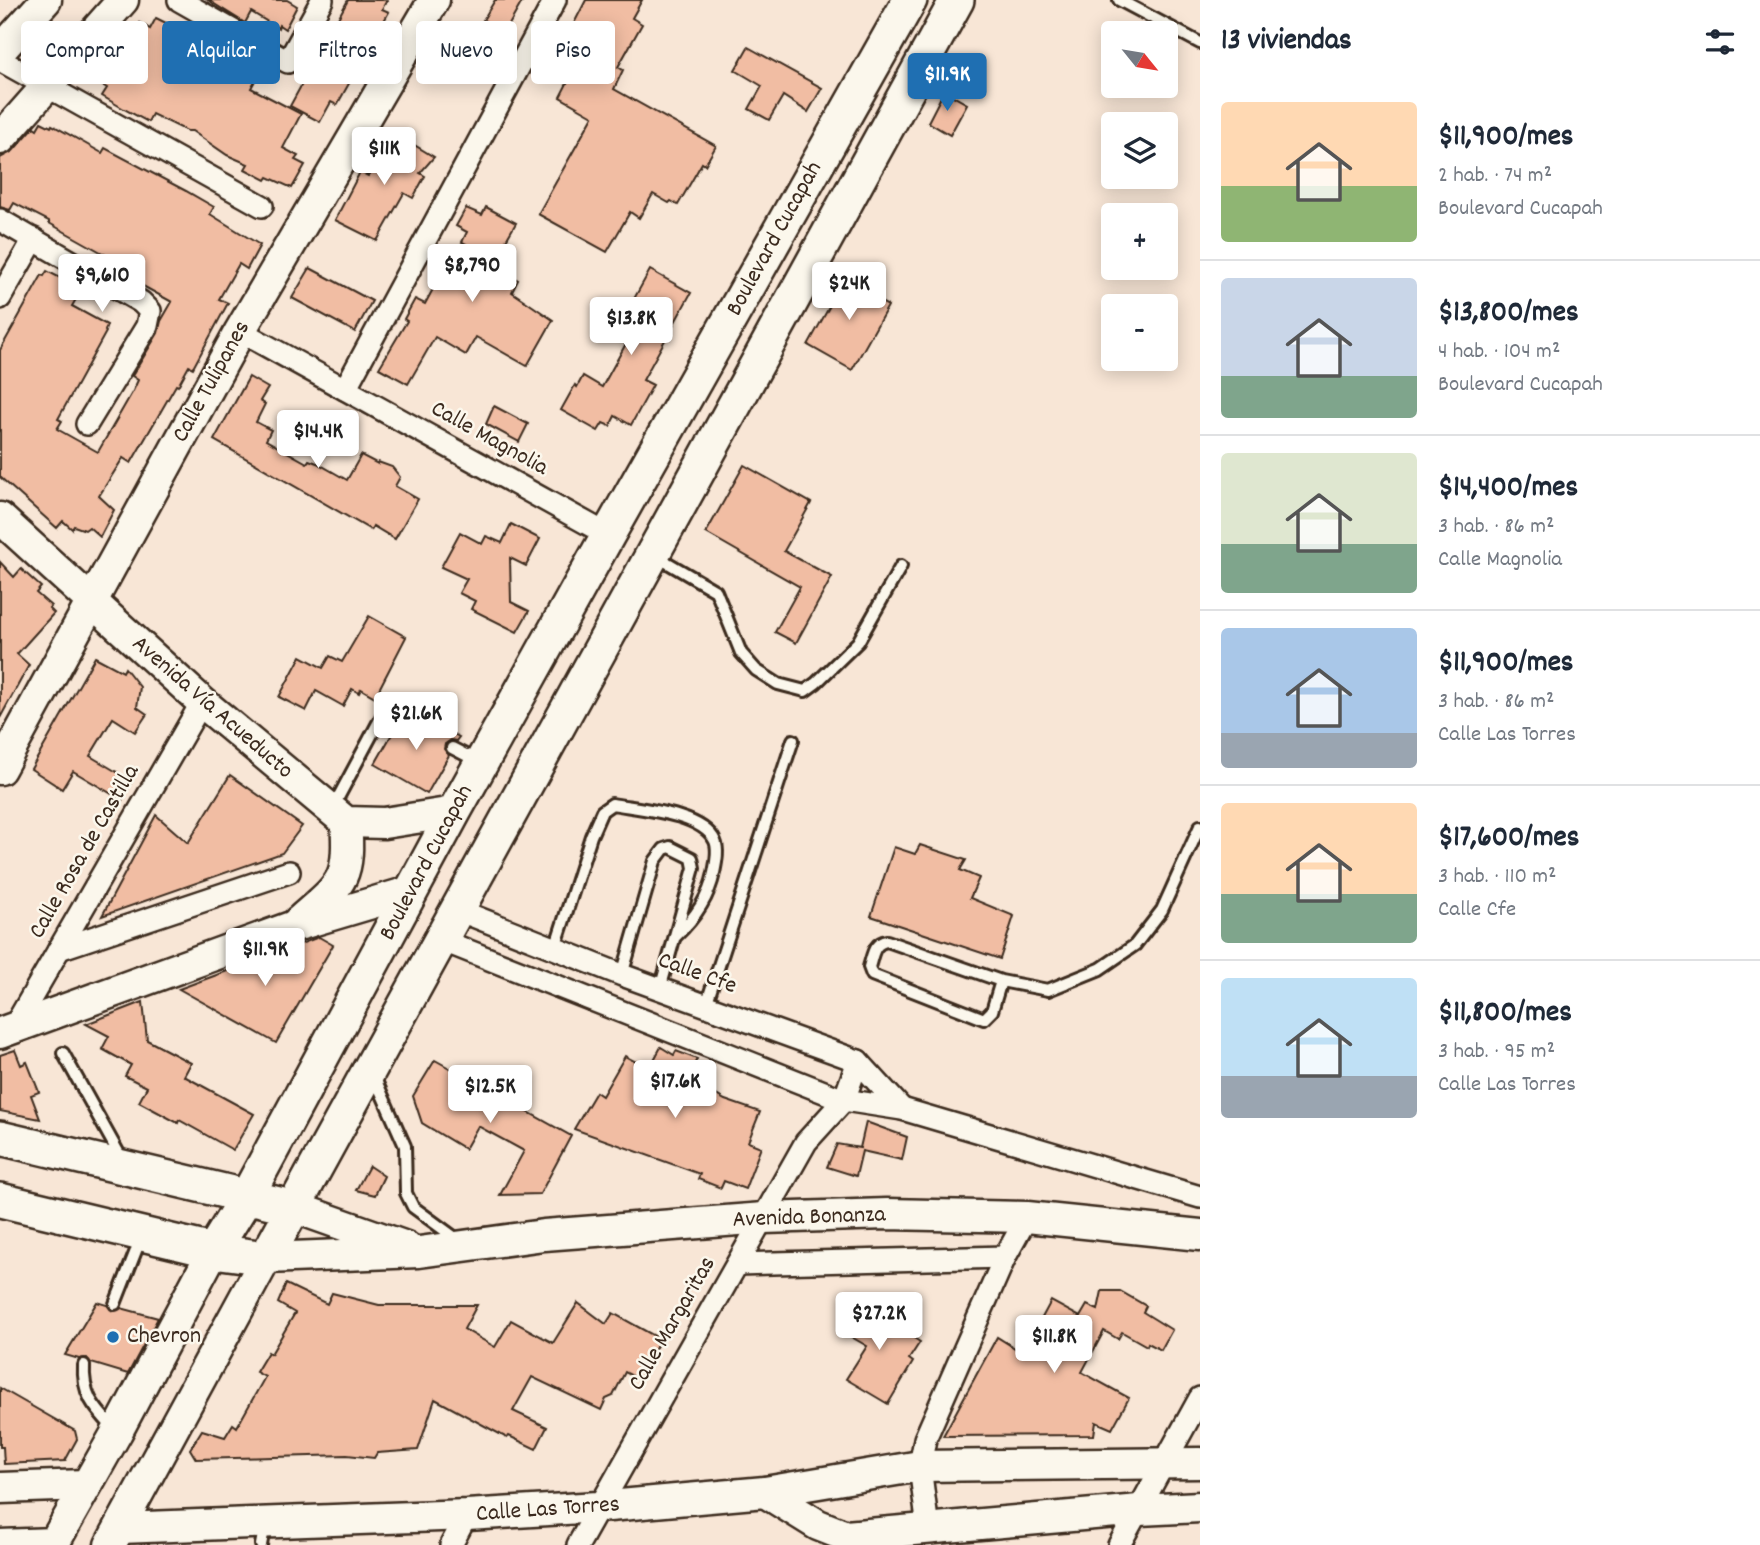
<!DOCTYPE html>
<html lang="es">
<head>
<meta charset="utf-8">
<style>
	body { margin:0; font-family:Dekko,sans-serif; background:#f2f2f3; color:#1f2937; height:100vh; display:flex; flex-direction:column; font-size:26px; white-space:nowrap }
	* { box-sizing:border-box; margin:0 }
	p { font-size:23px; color:#747a83 }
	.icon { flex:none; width:38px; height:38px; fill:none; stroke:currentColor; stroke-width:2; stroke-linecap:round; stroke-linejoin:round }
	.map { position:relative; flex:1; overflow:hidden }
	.drawer { display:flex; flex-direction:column; background:#fff; width:560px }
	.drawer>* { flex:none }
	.guide { position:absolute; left:21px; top:21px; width:665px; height:63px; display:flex; gap:14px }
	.needle { width:46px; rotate:120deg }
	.buttons { position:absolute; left:1101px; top:21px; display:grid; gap:14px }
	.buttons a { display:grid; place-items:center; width:77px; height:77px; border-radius:7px; background:#fff; box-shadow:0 4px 18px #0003; font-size:35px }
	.price { position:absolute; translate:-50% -60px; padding:0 16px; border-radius:7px; background:#fff; color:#222; font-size:23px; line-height:46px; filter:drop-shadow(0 2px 4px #0008) }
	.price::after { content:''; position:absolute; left:50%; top:42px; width:21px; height:16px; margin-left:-10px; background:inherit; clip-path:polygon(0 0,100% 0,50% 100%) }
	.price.on { background:#1f6fb2; color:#fff }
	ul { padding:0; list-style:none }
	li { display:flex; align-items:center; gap:21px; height:175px; padding:0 21px }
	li+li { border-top:2px solid #e0e1e3 }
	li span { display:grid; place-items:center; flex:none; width:196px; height:140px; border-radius:7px; color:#555 }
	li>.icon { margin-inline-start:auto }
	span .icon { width:84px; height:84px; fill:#fffc; stroke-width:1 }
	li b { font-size:30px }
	h2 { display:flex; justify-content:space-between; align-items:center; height:84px; padding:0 21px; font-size:30px }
	.chip { padding:0 24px; border-radius:7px; background:#fff; box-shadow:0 4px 18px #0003; font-size:24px; line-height:63px }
	.chip.on { background:#1f6fb2; color:#fff }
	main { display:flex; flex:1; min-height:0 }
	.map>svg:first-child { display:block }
	.building { fill:#f1bda3; stroke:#3b2a1e; stroke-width:2 }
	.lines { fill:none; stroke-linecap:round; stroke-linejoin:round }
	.lane-casing { stroke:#3b2a1e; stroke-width:16 }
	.street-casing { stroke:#3b2a1e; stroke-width:26 }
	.secondary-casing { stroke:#3b2a1e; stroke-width:35 }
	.primary-casing { stroke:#3b2a1e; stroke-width:38 }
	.lane { stroke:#fbf7ec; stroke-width:10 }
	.street { stroke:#fbf7ec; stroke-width:21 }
	.secondary { stroke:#fbf7ec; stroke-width:30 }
	.primary { stroke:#fbf7ec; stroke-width:33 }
	.poi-dot { fill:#1f6fb2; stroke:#fbf7ec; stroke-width:2.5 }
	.labels { text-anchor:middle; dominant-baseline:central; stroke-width:5; stroke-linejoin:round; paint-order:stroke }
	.street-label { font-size:24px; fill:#3b2a1e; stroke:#fbf7ec }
	.poi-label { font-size:24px; fill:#3b2a1e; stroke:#fbf7ec; text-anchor:start }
</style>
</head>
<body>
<main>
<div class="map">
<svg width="1200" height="1545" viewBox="0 0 1200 1545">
	<rect width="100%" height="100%" fill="#f8e6d6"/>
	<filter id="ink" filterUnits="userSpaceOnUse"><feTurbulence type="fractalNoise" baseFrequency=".0143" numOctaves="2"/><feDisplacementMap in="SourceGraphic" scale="14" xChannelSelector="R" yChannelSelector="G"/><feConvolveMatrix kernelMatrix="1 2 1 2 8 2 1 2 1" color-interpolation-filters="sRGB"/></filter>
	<g filter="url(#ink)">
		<g class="building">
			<path d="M 208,0 L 287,0 L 297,6 L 285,29 L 279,25 L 278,28 L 251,12 L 245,23 Z"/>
			<path d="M 348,0 L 387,0 L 382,9 L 389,12 L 337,105 L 331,102 L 320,122 L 290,106 Z"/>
			<path d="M 495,0 L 523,0 L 505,32 L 483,20 Z"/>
			<path d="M 586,0 L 642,0 L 632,18 L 642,24 L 618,67 L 623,70 L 614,89 L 716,146 L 705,165 L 702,163 L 678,205 L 671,201 L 669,203 L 653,194 L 639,218 L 630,212 L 607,252 L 538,214 L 593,116 L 560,97 L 576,66 L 544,47 L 553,32 L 566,39 Z"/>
			<path d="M 156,18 L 190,35 L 195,24 L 234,46 L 231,51 L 262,68 L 251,88 L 301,114 L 283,148 L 298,156 L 295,160 L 305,165 L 292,188 L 268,177 L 266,180 L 245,169 L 248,164 L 227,155 L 192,131 L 187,131 L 152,114 L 148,122 L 124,109 L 102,96 L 107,88 L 82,73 L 110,41 L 126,50 L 140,23 L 150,29 Z"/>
			<path d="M 748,47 L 822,88 L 808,112 L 783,96 L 769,120 L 749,109 L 762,86 L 735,70 Z"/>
			<path d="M 944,91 L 967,104 L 950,135 L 928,122 Z"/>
			<path d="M 41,122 L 51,127 L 52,125 L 102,153 L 105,148 L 186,191 L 214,207 L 210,214 L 260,245 L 247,269 L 239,264 L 219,299 L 228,303 L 193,368 L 189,366 L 178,386 L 176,385 L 131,463 L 123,458 L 99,496 L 114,510 L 100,537 L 89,527 L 85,530 L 74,526 L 72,529 L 63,521 L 57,528 L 0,477 L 0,350 L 42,275 L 44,276 L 47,271 L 82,289 L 72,306 L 107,325 L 105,331 L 106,332 L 58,419 L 62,421 L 57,429 L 98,452 L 133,391 L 138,380 L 132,376 L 158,333 L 161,321 L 172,302 L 110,268 L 115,260 L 49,223 L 49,221 L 14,203 L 10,210 L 0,207 L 0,158 L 13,151 L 34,127 L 37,129 Z"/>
			<path d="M 393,132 L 434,157 L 420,173 L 425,176 L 413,198 L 404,193 L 377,241 L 335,220 L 360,172 L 368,176 Z"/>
			<path d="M 486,207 L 516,223 L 505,242 L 513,247 L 503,271 L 518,280 L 512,292 L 553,320 L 527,366 L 476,337 L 466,355 L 435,337 L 408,384 L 379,368 L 407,321 L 404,319 L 415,299 L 425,304 L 439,278 L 446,282 L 455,264 L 466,244 L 462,242 L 467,232 L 456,226 L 466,208 L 482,215 Z"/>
			<path d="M 310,268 L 372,301 L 355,332 L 292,298 Z"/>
			<path d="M 650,270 L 691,293 L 643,380 L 653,385 L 631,425 L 615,416 L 610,426 L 603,423 L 598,431 L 561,410 L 575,385 L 577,387 L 583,376 L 602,387 L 628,340 L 615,333 Z"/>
			<path d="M 848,273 L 878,290 L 874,298 L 888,306 L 852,370 L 808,345 Z"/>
			<path d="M 249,377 L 268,388 L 260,401 L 265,404 L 256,422 L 271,430 L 266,440 L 307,463 L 309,460 L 317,463 L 347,480 L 361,455 L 378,464 L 378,462 L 392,467 L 400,477 L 395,486 L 418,499 L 395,539 L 373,526 L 371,530 L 214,440 Z"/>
			<path d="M 494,406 L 528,424 L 519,442 L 486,424 Z"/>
			<path d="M 744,465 L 811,503 L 784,551 L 832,577 L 796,643 L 775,632 L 800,587 L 706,533 Z"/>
			<path d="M 511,524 L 540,539 L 526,566 L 510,558 L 511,602 L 529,611 L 517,632 L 471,609 L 475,601 L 459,593 L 467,579 L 441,567 L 460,532 L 482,544 L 486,536 L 502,543 Z"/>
			<path d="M 0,562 L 14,577 L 21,569 L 41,587 L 36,593 L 51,606 L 49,608 L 54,613 L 17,654 L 29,665 L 0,718 Z"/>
			<path d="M 369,616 L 406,637 L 375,697 L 361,689 L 359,693 L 352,689 L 343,706 L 316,691 L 306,711 L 279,697 L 301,656 L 323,668 L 330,656 L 342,662 Z"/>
			<path d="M 95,657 L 123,672 L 125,668 L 140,687 L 137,707 L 147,714 L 135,732 L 113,718 L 90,756 L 132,781 L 122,800 L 73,771 L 62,789 L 31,769 Z"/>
			<path d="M 407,708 L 459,737 L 456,741 L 451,740 L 445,744 L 444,749 L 449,755 L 427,794 L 375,764 L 396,727 L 403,727 L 407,724 L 407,717 L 404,713 Z"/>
			<path d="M 230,775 L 302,826 L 282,853 L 102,916 L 156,815 L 188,843 Z"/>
			<path d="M 920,845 L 966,860 L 960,870 L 979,878 L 970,898 L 1014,916 L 1000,959 L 871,916 L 894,847 L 915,854 Z"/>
			<path d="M 319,937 L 333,945 L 276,1043 L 179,989 Z"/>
			<path d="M 143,1002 L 147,1040 L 191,1063 L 184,1076 L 254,1114 L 233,1150 L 179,1120 L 178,1123 L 139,1102 L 147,1087 L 125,1076 L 131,1065 L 102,1049 L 109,1036 L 86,1024 Z"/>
			<path d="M 661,1047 L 674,1055 L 676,1051 L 697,1059 L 687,1078 L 725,1100 L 760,1112 L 748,1142 L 761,1147 L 745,1189 L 724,1181 L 721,1188 L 698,1179 L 700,1174 L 574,1129 L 596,1092 L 602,1096 L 625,1056 L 649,1069 Z"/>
			<path d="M 15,1050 L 21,1065 L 27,1062 L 39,1092 L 31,1095 L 40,1119 L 0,1111 L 0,1055 Z"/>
			<path d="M 435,1060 L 571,1136 L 540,1194 L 500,1195 L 524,1151 L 478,1126 L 465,1149 L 422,1123 L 413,1096 Z"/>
			<path d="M 866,1122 L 907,1137 L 902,1160 L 862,1151 L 856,1176 L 827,1167 L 837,1144 L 860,1148 Z"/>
			<path d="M 369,1166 L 384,1176 L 375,1195 L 356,1190 Z"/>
			<path d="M 286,1284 L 327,1304 L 332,1293 L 379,1305 L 477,1305 L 464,1329 L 495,1347 L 511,1320 L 553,1343 L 578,1303 L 606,1324 L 613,1313 L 660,1339 L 640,1380 L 625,1372 L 613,1396 L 606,1399 L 601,1410 L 532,1377 L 513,1411 L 547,1427 L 536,1449 L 509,1436 L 507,1438 L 435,1399 L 418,1450 L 377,1453 L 374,1458 L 347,1455 L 196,1459 L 190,1449 L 202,1430 L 225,1437 L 233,1424 L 237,1427 L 265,1377 L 256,1372 L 268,1352 L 271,1354 L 295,1313 L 278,1303 Z"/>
			<path d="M 1102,1291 L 1120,1291 L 1146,1306 L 1143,1312 L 1172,1330 L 1161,1350 L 1148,1343 L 1147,1346 L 1122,1332 L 1118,1339 L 1104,1331 L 1082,1372 L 1129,1398 L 1112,1429 L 1096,1422 L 1094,1435 L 943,1436 L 997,1337 L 1023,1353 L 1051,1301 L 1080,1317 L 1087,1305 L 1098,1310 Z"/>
			<path d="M 858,1301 L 909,1332 L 908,1334 L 920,1342 L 909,1359 L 913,1362 L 888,1404 L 846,1379 L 867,1346 L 841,1331 Z"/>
			<path d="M 97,1302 L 107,1305 L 113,1311 L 121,1308 L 158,1318 L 128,1374 L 91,1363 L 87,1358 L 79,1359 L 65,1355 Z"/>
			<path d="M 0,1388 L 75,1431 L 77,1439 L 65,1461 L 4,1464 L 3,1447 L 0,1447 Z"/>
		</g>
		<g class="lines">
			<defs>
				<g id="lane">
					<path d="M 1119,0 L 1200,43"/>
					<path d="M 656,556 L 716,591 L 741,653 L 756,670 L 778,684 L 805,691 L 816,683 L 858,642 L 901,566"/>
					<path d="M 452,748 L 479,762"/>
					<path d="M 332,809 L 385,710 L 400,720"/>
					<path d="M 555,948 L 591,836 L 602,811 L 612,804 C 639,809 702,813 715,841 C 719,850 716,863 714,873 C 709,897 694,919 676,936"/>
					<path d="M 622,975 L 655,861 L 664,849 L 670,847 L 692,858 L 694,868 L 660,989"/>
					<path d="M 1001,981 L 887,941 C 873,943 873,955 869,967 L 872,975 L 984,1019 L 992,1011 L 1001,981 L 1048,990 L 1100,969 L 1135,945 L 1162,910 L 1200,826"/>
					<path d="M 706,1005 L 793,740"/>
					<path d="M 63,1053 L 123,1161"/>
					<path d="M 373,1074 L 405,1146 L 406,1193 L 413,1207 L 458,1240"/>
					<path d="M 115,1304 L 141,1238"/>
					<path d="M 84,1365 C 82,1397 96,1409 116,1431"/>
					<path d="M 261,1545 L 265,1524"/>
				</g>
				<g id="street">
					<path d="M 179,0 L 288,62 L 322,0"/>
					<path d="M 0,60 L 262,206"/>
					<path d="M 0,220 L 141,302 L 150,311 L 147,326 L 87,424"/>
					<path d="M 0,298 L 34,239"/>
					<path d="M 240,331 L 608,535"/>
					<path d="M 345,389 L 555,0"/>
					<path d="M 458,910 L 622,975 L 858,1061 L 902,1109"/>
					<path d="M 441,940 L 844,1100 L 902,1109 L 1200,1197"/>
					<path d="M 59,949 L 289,872"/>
					<path d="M 13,1029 L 202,702"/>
					<path d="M 738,1264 L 1005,1257"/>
					<path d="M 928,1529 L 920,1466 L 925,1439 L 1005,1257 L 1027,1217"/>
					<path d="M 451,1545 L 467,1515"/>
					<path d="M 578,1545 L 806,1142 L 844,1100 L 858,1061"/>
					<path d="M 1119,1545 L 1200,1398"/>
				</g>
				<g id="secondary">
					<path d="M 0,51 L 46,0"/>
					<path d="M 0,139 L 123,0"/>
					<path d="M 0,518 L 202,702 L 346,822 L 384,823 L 454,812"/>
					<path d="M 0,769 L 240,331 L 434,0"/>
					<path d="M 299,921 C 341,884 351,881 346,822"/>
					<path d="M 0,1033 L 291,927 L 412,891"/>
					<path d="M 296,1208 L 406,1247"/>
					<path d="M 0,1488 L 86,1485"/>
					<path d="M 765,1492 L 818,1525 L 846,1536 L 1139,1510 L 1200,1507"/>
					<path d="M 120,1528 L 467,1515 L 598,1507 L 765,1492 L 920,1466 L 1200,1463"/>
					<path d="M 0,1545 L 54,1543"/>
					<path d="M 53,1545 L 117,1432 L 213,1251"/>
					<path d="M 110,1545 L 266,1258 L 419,1252 L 544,1235 L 764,1218 L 887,1214 L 1027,1217 L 1200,1235"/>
				</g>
				<g id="primary">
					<path d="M 0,1138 L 296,1208"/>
					<path d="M 0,1200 L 213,1251 L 266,1258 L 957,0"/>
					<path d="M 213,1251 L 247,1196 L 454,812 L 608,535 L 910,0"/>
				</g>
			</defs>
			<use href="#lane" class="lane-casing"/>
			<use href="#street" class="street-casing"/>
			<use href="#secondary" class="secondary-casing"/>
			<use href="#primary" class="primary-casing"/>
			<use href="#lane" class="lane"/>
			<use href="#street" class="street"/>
			<use href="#secondary" class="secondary"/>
			<use href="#primary" class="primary"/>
		</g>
	</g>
	<circle class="poi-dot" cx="113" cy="1337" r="7"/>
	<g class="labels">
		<g class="street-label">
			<text transform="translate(775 239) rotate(-61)">Boulevard Cucapah</text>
			<text transform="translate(212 382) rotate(-61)">Calle Tulipanes</text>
			<text transform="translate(489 439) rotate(29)">Calle Magnolia</text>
			<text transform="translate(212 708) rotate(41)">Avenida Vía Acueducto</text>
			<text transform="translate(85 852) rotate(-60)">Calle Rosa de Castilla</text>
			<text transform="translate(427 863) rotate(-62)">Boulevard Cucapah</text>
			<text transform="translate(697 974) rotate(20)">Calle Cfe</text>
			<text transform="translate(809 1218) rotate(-2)">Avenida Bonanza</text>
			<text transform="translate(673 1324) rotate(-60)">Calle Margaritas</text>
			<text transform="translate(548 1510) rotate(-4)">Calle Las Torres</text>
		</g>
		<g class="poi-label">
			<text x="127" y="1337">Chevron</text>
		</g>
	</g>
</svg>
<div class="buttons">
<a><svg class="needle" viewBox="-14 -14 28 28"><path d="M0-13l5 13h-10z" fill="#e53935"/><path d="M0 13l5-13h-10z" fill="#747a83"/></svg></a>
<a><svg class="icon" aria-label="layers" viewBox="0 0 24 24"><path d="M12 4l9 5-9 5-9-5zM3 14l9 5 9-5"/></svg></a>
<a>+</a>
<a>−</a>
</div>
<b class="price on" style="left:947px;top:113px">$11.9K</b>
<b class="price" style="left:384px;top:187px">$11K</b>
<b class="price" style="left:472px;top:304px">$8,790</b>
<b class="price" style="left:102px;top:314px">$9,610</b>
<b class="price" style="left:849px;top:322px">$24K</b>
<b class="price" style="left:631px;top:357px">$13.8K</b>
<b class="price" style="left:318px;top:470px">$14.4K</b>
<b class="price" style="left:416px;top:752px">$21.6K</b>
<b class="price" style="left:265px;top:988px">$11.9K</b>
<b class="price" style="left:675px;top:1120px">$17.6K</b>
<b class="price" style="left:490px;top:1125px">$12.5K</b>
<b class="price" style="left:879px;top:1352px">$27.2K</b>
<b class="price" style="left:1054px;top:1375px">$11.8K</b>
<div class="guide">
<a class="chip">Comprar</a>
<a class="chip on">Alquilar</a>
<a class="chip">Filtros</a>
<a class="chip">Nuevo</a>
<a class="chip">Piso</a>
</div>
</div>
<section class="drawer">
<h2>13 viviendas<svg class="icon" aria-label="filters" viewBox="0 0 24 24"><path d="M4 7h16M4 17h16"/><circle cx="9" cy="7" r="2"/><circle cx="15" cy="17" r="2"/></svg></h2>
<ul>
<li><span style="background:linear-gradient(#ffd9b3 60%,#8fb573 0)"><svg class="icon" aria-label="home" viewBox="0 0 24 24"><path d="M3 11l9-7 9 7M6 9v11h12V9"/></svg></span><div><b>$11,900/mes</b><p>2 hab. · 74 m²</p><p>Boulevard Cucapah</p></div></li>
<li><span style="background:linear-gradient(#c9d6e8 70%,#7fa58c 0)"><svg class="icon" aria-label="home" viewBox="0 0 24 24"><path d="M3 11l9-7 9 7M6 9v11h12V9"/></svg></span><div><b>$13,800/mes</b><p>4 hab. · 104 m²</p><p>Boulevard Cucapah</p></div></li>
<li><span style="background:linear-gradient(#dfe7d0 65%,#7fa58c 0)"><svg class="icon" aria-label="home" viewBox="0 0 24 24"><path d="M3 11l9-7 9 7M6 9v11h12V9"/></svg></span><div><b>$14,400/mes</b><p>3 hab. · 86 m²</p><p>Calle Magnolia</p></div></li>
<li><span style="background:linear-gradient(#a9c7e8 75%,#9aa5b1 0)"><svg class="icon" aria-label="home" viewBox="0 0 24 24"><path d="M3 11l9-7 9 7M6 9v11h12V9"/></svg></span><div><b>$11,900/mes</b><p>3 hab. · 86 m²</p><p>Calle Las Torres</p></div></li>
<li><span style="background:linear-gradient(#ffd9b3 65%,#7fa58c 0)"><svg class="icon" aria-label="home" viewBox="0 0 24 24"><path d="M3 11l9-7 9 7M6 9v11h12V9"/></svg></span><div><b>$17,600/mes</b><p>3 hab. · 110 m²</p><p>Calle Cfe</p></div></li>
<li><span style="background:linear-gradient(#bfe0f5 70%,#9aa5b1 0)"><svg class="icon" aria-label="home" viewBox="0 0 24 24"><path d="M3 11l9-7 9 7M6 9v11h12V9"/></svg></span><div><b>$11,800/mes</b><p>3 hab. · 95 m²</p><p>Calle Las Torres</p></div></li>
</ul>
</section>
</main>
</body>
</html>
